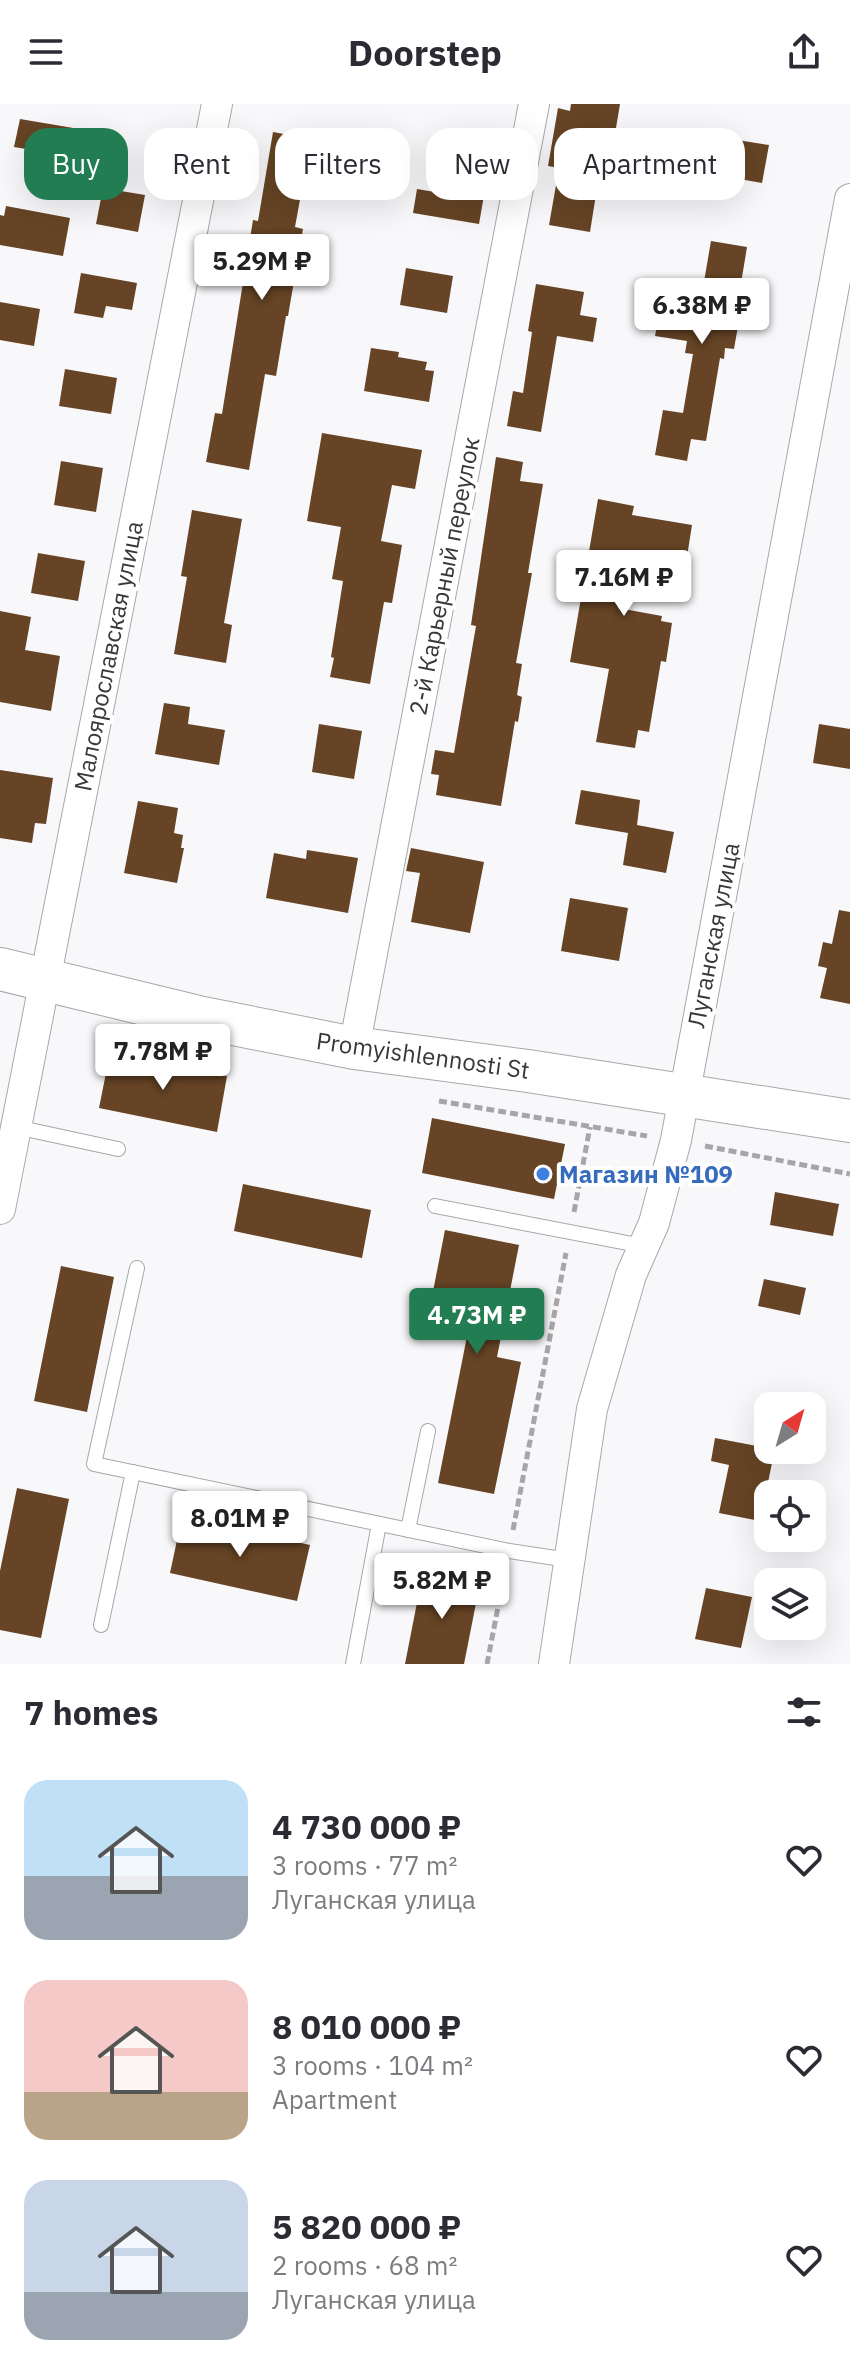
<!DOCTYPE html>
<html lang="en">
<head>
<meta charset="utf-8">
<style>
	body { margin:0; font-family:"IBM Plex Sans",sans-serif; background:#f2f2f3; color:#2b2b33; height:100vh; display:flex; flex-direction:column; font-size:30px; white-space:nowrap }
	* { box-sizing:border-box; margin:0 }
	p { font-size:26px; color:#7c7c81 }
	.icon { flex:none; width:44px; height:44px; fill:none; stroke:currentColor; stroke-width:2; stroke-linecap:round; stroke-linejoin:round }
	.map { position:relative; height:1560px; overflow:hidden }
	.details { display:flex; flex-direction:column; background:#fff; flex:1 }
	.details>* { flex:none }
	.banner { position:absolute; left:24px; top:24px; width:802px; height:72px; display:flex; gap:16px }
	.needle { width:52px; rotate:37deg }
	.fabs { position:absolute; left:754px; top:1288px; display:grid; gap:16px }
	.fabs a { display:grid; place-items:center; width:72px; height:72px; border-radius:16px; background:#fff; box-shadow:0 8px 32px #0002; font-size:40px }
	.price { position:absolute; translate:-50% -68px; padding:0 18px; border-radius:8px; background:#fff; color:#222; font-size:26px; line-height:52px; filter:drop-shadow(0 2px 4px #0008) }
	.price::after { content:''; position:absolute; left:50%; top:48px; width:24px; height:18px; margin-left:-12px; background:inherit; clip-path:polygon(0 0,100% 0,50% 100%) }
	.price.on { background:#237d52; color:#fff }
	ul { padding:0; list-style:none }
	li { display:flex; align-items:center; gap:24px; height:200px; padding:0 24px }
	li span { display:grid; place-items:center; flex:none; width:224px; height:160px; border-radius:24px; color:#555 }
	li>.icon { margin-inline-start:auto }
	span .icon { width:96px; height:96px; fill:#fffc; stroke-width:1 }
	li b { font-size:34px }
	h2 { display:flex; justify-content:space-between; align-items:center; height:96px; padding:0 24px; font-size:34px }
	.tag { padding:0 28px; border-radius:24px; background:#fff; box-shadow:0 8px 32px #0002; font-size:28px; line-height:72px }
	.tag.on { background:#237d52; color:#fff }
	header { display:flex; justify-content:space-between; align-items:center; height:104px; padding:0 24px; background:#fff; font-size:36px; font-weight:700 }
	.map>svg:first-child { display:block }
	.building { fill:#664425 }
	.lines { fill:none; stroke-linecap:round; stroke-linejoin:round }
	.service-casing { stroke:#a8a8aa; stroke-width:16 }
	.minor-casing { stroke:#a8a8aa; stroke-width:32 }
	.secondary-casing { stroke:#a8a8aa; stroke-width:44 }
	.path { stroke:#a6a6a8; stroke-width:5; stroke-dasharray:8 4; stroke-linecap:butt }
	.service { stroke:#fff; stroke-width:14 }
	.minor { stroke:#fff; stroke-width:30 }
	.secondary { stroke:#fff; stroke-width:42 }
	.shop-dot { fill:#3f7fe0; stroke:#fff; stroke-width:3 }
	.labels { text-anchor:middle; dominant-baseline:central; stroke-width:8; stroke-linejoin:round; paint-order:stroke }
	.street-label { font-size:24px; fill:#383839; stroke:#fff }
	.shop-label { font-size:24px; font-weight:bold; fill:#366cbe; stroke:#fff; text-anchor:start }
</style>
</head>
<body>
<header><svg class="icon" aria-label="menu" viewBox="0 0 24 24"><path d="M4 6h16M4 12h16M4 18h16"/></svg>Doorstep<svg class="icon" aria-label="share" viewBox="0 0 24 24"><path d="M12 15V3M7 8l5-5 5 5M5 13v7h14v-7"/></svg></header>
<div class="map">
<svg width="850" height="1560" viewBox="0 0 850 1560">
	<rect width="100%" height="100%" fill="#f8f8fa"/>
	<g class="building">
		<path d="M 571,0 L 620,0 L 610,60 L 601,59 L 590,128 L 549,121 L 559,64 L 548,62 L 558,4 L 570,7 Z"/>
		<path d="M 20,15 L 97,28 L 93,56 L 14,43 Z"/>
		<path d="M 273,28 L 311,35 L 295,123 L 303,125 L 288,212 L 286,212 L 276,272 L 265,270 L 249,366 L 206,358 L 215,309 L 222,310 L 253,116 L 258,117 Z"/>
		<path d="M 706,31 L 769,41 L 762,79 L 700,68 Z"/>
		<path d="M 444,72 L 486,80 L 479,120 L 413,109 L 417,85 L 441,89 Z"/>
		<path d="M 103,84 L 145,91 L 138,128 L 96,120 Z"/>
		<path d="M 6,102 L 70,114 L 63,152 L 0,141 L 0,111 L 4,112 Z"/>
		<path d="M 711,137 L 747,143 L 734,222 L 738,222 L 734,245 L 725,244 L 724,255 L 720,254 L 706,337 L 691,335 L 687,357 L 655,351 L 663,306 L 683,309 L 693,250 L 685,249 L 687,237 L 655,232 L 662,194 L 700,201 Z"/>
		<path d="M 406,164 L 453,172 L 447,209 L 400,201 Z"/>
		<path d="M 81,169 L 137,179 L 132,206 L 106,202 L 103,214 L 74,209 Z"/>
		<path d="M 536,180 L 584,188 L 580,211 L 597,214 L 593,238 L 557,232 L 541,328 L 507,322 L 513,287 L 523,289 L 532,228 L 528,227 Z"/>
		<path d="M 0,198 L 40,205 L 34,242 L 0,236 Z"/>
		<path d="M 371,244 L 399,248 L 398,253 L 427,258 L 425,266 L 434,267 L 429,298 L 364,287 Z"/>
		<path d="M 65,265 L 117,274 L 111,310 L 59,302 Z"/>
		<path d="M 322,329 L 422,346 L 415,385 L 392,381 L 381,437 L 402,441 L 392,499 L 384,498 L 370,580 L 330,573 L 334,554 L 331,553 L 343,477 L 332,475 L 341,423 L 307,417 Z"/>
		<path d="M 496,353 L 523,358 L 520,377 L 543,380 L 528,469 L 532,469 L 516,559 L 522,560 L 517,591 L 522,593 L 518,618 L 515,617 L 501,702 L 436,691 L 439,671 L 431,670 L 435,646 L 454,649 L 476,522 L 471,521 Z"/>
		<path d="M 61,357 L 103,364 L 96,408 L 54,401 Z"/>
		<path d="M 598,395 L 634,402 L 632,411 L 692,421 L 686,459 L 627,449 L 618,504 L 662,512 L 661,517 L 672,519 L 666,558 L 661,557 L 649,628 L 638,626 L 635,644 L 596,638 L 609,565 L 570,558 Z"/>
		<path d="M 192,406 L 242,415 L 224,519 L 232,521 L 226,559 L 174,550 L 187,473 L 181,472 Z"/>
		<path d="M 38,449 L 85,457 L 78,497 L 31,489 Z"/>
		<path d="M 0,507 L 31,513 L 25,546 L 60,552 L 51,607 L 0,598 Z"/>
		<path d="M 164,599 L 190,603 L 188,620 L 225,626 L 219,661 L 155,650 Z"/>
		<path d="M 319,620 L 362,627 L 354,675 L 312,668 Z"/>
		<path d="M 819,620 L 850,625 L 850,665 L 813,659 Z"/>
		<path d="M 0,666 L 53,674 L 46,720 L 35,719 L 32,739 L 0,734 Z"/>
		<path d="M 581,686 L 640,696 L 637,721 L 674,728 L 666,769 L 623,761 L 628,729 L 575,720 Z"/>
		<path d="M 138,697 L 178,704 L 174,729 L 183,731 L 181,744 L 184,744 L 177,779 L 124,769 Z"/>
		<path d="M 411,744 L 484,758 L 470,829 L 411,818 L 420,769 L 406,767 Z"/>
		<path d="M 307,746 L 358,754 L 348,809 L 266,794 L 274,749 L 306,755 Z"/>
		<path d="M 570,794 L 628,804 L 619,857 L 561,847 Z"/>
		<path d="M 839,806 L 850,808 L 850,900 L 820,894 L 827,864 L 818,862 L 823,838 L 832,840 Z"/>
		<path d="M 110,949 L 227,972 L 217,1028 L 99,1004 Z"/>
		<path d="M 432,1014 L 565,1040 L 554,1095 L 422,1069 Z"/>
		<path d="M 243,1080 L 371,1106 L 362,1154 L 234,1127 Z"/>
		<path d="M 775,1088 L 839,1100 L 833,1132 L 770,1121 Z"/>
		<path d="M 445,1126 L 519,1141 L 497,1253 L 521,1258 L 494,1390 L 438,1379 L 470,1217 L 429,1208 Z"/>
		<path d="M 61,1162 L 114,1173 L 87,1308 L 34,1297 Z"/>
		<path d="M 764,1175 L 806,1184 L 800,1211 L 758,1202 Z"/>
		<path d="M 715,1334 L 762,1343 L 759,1356 L 772,1359 L 760,1417 L 719,1409 L 729,1361 L 711,1357 Z"/>
		<path d="M 17,1384 L 69,1395 L 41,1534 L 0,1526 L 0,1467 Z"/>
		<path d="M 182,1413 L 310,1441 L 297,1497 L 170,1469 Z"/>
		<path d="M 423,1468 L 480,1479 L 464,1560 L 405,1560 Z"/>
		<path d="M 706,1484 L 752,1493 L 741,1544 L 695,1535 Z"/>
	</g>
	<g class="lines">
		<defs>
			<g id="service">
				<path d="M 16,1023 L 118,1045"/>
				<path d="M 435,1102 L 643,1142"/>
				<path d="M 137,1164 L 94,1360 L 509,1447 L 569,1456"/>
				<path d="M 408,1426 L 428,1327"/>
				<path d="M 101,1521 L 133,1368"/>
				<path d="M 353,1560 L 379,1420"/>
			</g>
			<g id="minor">
				<path d="M 354,944 L 534,0"/>
				<path d="M 0,1105 L 217,0"/>
				<path d="M 554,1560 L 592,1305 L 631,1171 L 654,1119 L 676,1036 L 850,95"/>
			</g>
			<path id="secondary" d="M 0,865 L 198,913 L 354,944 L 528,967 L 850,1017"/>
		</defs>
		<use href="#service" class="service-casing"/>
		<use href="#minor" class="minor-casing"/>
		<use href="#secondary" class="secondary-casing"/>
		<g class="path">
			<path d="M 439,997 L 647,1032"/>
			<path d="M 705,1042 L 850,1070"/>
			<path d="M 574,1108 L 590,1023"/>
			<path d="M 513,1426 L 566,1149"/>
			<path d="M 487,1560 L 505,1467"/>
		</g>
		<use href="#service" class="service"/>
		<use href="#minor" class="minor"/>
		<use href="#secondary" class="secondary"/>
	</g>
	<circle class="shop-dot" cx="543" cy="1070" r="8"/>
	<g class="labels">
		<g class="street-label">
			<text transform="translate(444 472) rotate(-79)">2-й Карьерный переулок</text>
			<text transform="translate(108 552) rotate(-79)">Малоярославская улица</text>
			<text transform="translate(713 831) rotate(-79)">Луганская улица</text>
			<text transform="translate(423 951) rotate(8)">Promyishlennosti St</text>
		</g>
		<g class="shop-label">
			<text x="559" y="1070">Магазин №109</text>
		</g>
	</g>
</svg>
<div class="fabs">
<a><svg class="needle" viewBox="-14 -14 28 28"><path d="M0-13l5 13h-10z" fill="#e53935"/><path d="M0 13l5-13h-10z" fill="#7c7c81"/></svg></a>
<a><svg class="icon" aria-label="locate" viewBox="0 0 24 24"><circle cx="12" cy="12" r="6"/><path d="M12 2v4M12 18v4M2 12h4M18 12h4"/></svg></a>
<a><svg class="icon" aria-label="layers" viewBox="0 0 24 24"><path d="M12 4l9 5-9 5-9-5zM3 14l9 5 9-5"/></svg></a>
</div>
<b class="price" style="left:262px;top:198px">5.29M ₽</b>
<b class="price" style="left:702px;top:242px">6.38M ₽</b>
<b class="price" style="left:624px;top:514px">7.16M ₽</b>
<b class="price" style="left:163px;top:988px">7.78M ₽</b>
<b class="price on" style="left:477px;top:1252px">4.73M ₽</b>
<b class="price" style="left:240px;top:1455px">8.01M ₽</b>
<b class="price" style="left:442px;top:1517px">5.82M ₽</b>
<div class="banner">
<a class="tag on">Buy</a>
<a class="tag">Rent</a>
<a class="tag">Filters</a>
<a class="tag">New</a>
<a class="tag">Apartment</a>
</div>
</div>
<section class="details">
<h2>7 homes<svg class="icon" aria-label="filters" viewBox="0 0 24 24"><path d="M4 7h16M4 17h16"/><circle cx="9" cy="7" r="2"/><circle cx="15" cy="17" r="2"/></svg></h2>
<ul>
<li><span style="background:linear-gradient(#bfe0f5 60%,#9aa5b1 0)"><svg class="icon" aria-label="home" viewBox="0 0 24 24"><path d="M3 11l9-7 9 7M6 9v11h12V9"/></svg></span><div><b>4 730 000 ₽</b><p>3 rooms · 77 m²</p><p>Луганская улица</p></div><svg class="icon" aria-label="heart" viewBox="0 0 24 24"><path d="M12 20l-8-8c-3-5 5-10 8-4 3-6 11-1 8 4z"/></svg></li>
<li><span style="background:linear-gradient(#f6c9c9 70%,#b9a48a 0)"><svg class="icon" aria-label="home" viewBox="0 0 24 24"><path d="M3 11l9-7 9 7M6 9v11h12V9"/></svg></span><div><b>8 010 000 ₽</b><p>3 rooms · 104 m²</p><p>Apartment</p></div><svg class="icon" aria-label="heart" viewBox="0 0 24 24"><path d="M12 20l-8-8c-3-5 5-10 8-4 3-6 11-1 8 4z"/></svg></li>
<li><span style="background:linear-gradient(#c9d6e8 70%,#9aa5b1 0)"><svg class="icon" aria-label="home" viewBox="0 0 24 24"><path d="M3 11l9-7 9 7M6 9v11h12V9"/></svg></span><div><b>5 820 000 ₽</b><p>2 rooms · 68 m²</p><p>Луганская улица</p></div><svg class="icon" aria-label="heart" viewBox="0 0 24 24"><path d="M12 20l-8-8c-3-5 5-10 8-4 3-6 11-1 8 4z"/></svg></li>
</ul>
</section>
</body>
</html>
